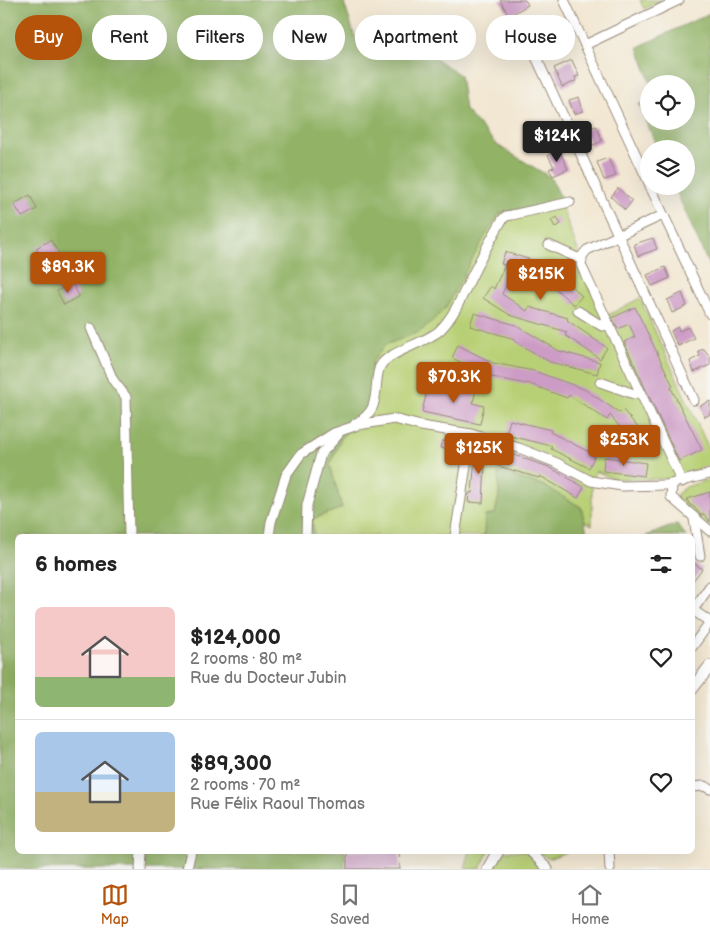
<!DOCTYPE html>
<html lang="en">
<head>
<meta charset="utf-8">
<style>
	body { margin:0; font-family:"Balsamiq Sans",sans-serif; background:#f6f6f6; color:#222; height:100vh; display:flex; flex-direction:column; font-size:19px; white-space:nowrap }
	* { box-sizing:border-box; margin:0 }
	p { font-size:16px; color:#767676 }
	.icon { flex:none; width:28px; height:28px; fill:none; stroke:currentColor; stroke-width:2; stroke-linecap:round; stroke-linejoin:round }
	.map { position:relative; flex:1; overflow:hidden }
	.details { position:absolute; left:15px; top:534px; width:680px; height:320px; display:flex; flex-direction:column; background:#fff; border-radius:8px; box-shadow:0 5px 20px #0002 }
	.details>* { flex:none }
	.hud { position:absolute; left:15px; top:15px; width:680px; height:45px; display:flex; gap:10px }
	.buttons { position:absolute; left:640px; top:75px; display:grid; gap:10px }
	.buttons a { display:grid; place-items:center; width:55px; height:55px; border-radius:50%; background:#fff; box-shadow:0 5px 20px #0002; font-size:25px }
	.price { position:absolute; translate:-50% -42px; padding:0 11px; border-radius:5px; background:#b45309; color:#fff; font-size:16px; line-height:32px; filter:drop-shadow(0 1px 2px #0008) }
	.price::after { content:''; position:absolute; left:50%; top:30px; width:15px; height:11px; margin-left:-8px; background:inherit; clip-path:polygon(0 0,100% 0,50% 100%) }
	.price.on { background:#222; color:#fff }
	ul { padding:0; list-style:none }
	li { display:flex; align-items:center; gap:15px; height:125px; padding:0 20px }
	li+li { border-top:1px solid #e0e0e0 }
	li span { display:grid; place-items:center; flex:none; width:140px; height:100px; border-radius:8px; color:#555 }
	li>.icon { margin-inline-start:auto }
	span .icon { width:60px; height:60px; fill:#fffc; stroke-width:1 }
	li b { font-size:21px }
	h2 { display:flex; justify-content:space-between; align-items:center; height:60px; padding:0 20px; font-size:21px }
	.tag { padding:0 18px; border-radius:22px; background:#fff; box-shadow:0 5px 20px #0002; font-size:18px; line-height:45px }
	.tag.on { background:#b45309; color:#fff }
	.tabs { display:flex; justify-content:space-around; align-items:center; height:70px; border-top:1px solid #e0e0e0; background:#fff; font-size:14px; color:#767676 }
	.tabs a { display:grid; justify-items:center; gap:2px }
	.tabs .on { color:#b45309 }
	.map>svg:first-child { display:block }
	.green { fill:#b8d075; stroke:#7a7d4a }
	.forest { fill:#92b266; stroke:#666e42 }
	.building { fill:#cd9cc6 }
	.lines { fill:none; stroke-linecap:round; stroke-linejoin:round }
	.minor-casing { stroke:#968878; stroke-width:11 }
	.major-casing { stroke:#968878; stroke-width:13 }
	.minor { stroke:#fff; stroke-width:9 }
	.major { stroke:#fff; stroke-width:11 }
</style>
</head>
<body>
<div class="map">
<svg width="710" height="869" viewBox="0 0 710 869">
	<rect width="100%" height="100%" fill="#f6f6f2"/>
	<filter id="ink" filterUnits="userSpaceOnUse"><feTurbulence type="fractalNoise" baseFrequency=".02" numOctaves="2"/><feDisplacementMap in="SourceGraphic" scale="10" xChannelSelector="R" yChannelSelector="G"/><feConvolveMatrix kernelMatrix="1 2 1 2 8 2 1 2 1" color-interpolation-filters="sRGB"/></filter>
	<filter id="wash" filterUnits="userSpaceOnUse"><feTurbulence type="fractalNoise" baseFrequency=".0096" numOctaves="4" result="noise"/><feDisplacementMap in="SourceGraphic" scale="20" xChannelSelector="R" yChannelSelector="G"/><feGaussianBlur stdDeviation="1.12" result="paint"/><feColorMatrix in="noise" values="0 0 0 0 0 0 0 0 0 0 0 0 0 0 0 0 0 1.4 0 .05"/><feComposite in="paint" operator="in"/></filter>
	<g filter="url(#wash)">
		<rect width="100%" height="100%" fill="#f2e7d2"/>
		<g class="green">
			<path d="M 640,0 L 662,0 L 644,9 Z"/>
			<path d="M 560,202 L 603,318 L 640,298 L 710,451 L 710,465 L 670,479 L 614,479 L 596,471 L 592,485 L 592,525 L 584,521 L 581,507 L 499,473 L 499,495 L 495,514 L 485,516 L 484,536 L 314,536 L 312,519 L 342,508 L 330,465 L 341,438 L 373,405 L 372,362 L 385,345 L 421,331 L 500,213 Z"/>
			<path d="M 710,479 L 710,528 L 677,500 L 677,494 L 686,487 Z"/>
			<path d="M 470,851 L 489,851 L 480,869 L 465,869 Z"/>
			<path d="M 504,851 L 526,851 L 541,869 L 493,869 Z"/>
			<path d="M 539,851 L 569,851 L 548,859 Z"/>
		</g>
		<g class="forest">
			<path d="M 0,0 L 343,0 L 359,49 L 414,45 L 460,75 L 465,110 L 497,145 L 550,177 L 563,201 L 500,213 L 485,236 L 445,309 L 421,331 L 385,345 L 372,362 L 373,405 L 341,438 L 330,465 L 342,508 L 312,519 L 314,536 L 18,536 L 18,851 L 345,851 L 345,869 L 0,869 Z"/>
			<path d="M 710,13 L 710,268 L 674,186 L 686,186 L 686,149 L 658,149 L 639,104 L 649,102 L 649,121 L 686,121 L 686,84 L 651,84 L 638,47 Z"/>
			<path d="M 498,472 L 542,485 L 581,507 L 587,532 L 607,536 L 484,536 L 485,516 L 495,514 L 499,495 Z"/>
			<path d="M 677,524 L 686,536 L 646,536 Z"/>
		</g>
		<g id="blocks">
			<g class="building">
				<path d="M 500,0 L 525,0 L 528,5 L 509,16 Z"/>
				<path d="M 572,60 L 579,76 L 575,77 L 576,81 L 562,87 L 554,68 Z"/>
				<path d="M 579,97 L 583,111 L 574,114 L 569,100 Z"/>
				<path d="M 596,126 L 602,141 L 591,146 L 585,130 Z"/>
				<path d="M 559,150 L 568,169 L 553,176 L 549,169 L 554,167 L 548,155 Z"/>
				<path d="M 608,158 L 616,176 L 604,180 L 597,162 Z"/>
				<path d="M 618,188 L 632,201 L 625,210 L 611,197 Z"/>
				<path d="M 30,195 L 37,209 L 22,217 L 14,204 Z"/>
				<path d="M 557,217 L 561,224 L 555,227 L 551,220 Z"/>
				<path d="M 653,238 L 657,249 L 638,256 L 634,244 Z"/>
				<path d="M 51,240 L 59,253 L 43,262 L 36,248 Z"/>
				<path d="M 505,252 L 548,265 L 582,296 L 574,305 L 541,276 L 514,268 L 502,294 L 527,311 L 529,307 L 568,318 L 567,320 L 607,348 L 600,359 L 565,335 L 567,332 L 510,315 L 483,298 L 491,286 L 494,289 L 505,265 L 501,264 Z"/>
				<path d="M 665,267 L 670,278 L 652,286 L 647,275 Z"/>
				<path d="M 72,283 L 79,296 L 64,305 L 57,291 Z"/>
				<path d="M 682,293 L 687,306 L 672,313 L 667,300 Z"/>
				<path d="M 635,307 L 673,386 L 671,388 L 702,450 L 679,461 L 624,342 L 635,337 L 629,324 L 618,329 L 612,318 Z"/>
				<path d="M 474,313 L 516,325 L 559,351 L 600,362 L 597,374 L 550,362 L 514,341 L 515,339 L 470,326 Z"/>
				<path d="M 678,327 L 679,331 L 688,327 L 694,338 L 678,346 L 671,331 Z"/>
				<path d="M 458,345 L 493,363 L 534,371 L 584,389 L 620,413 L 623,410 L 652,444 L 641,453 L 610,415 L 607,420 L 569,395 L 567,398 L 527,383 L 526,384 L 492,377 L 452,358 Z"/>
				<path d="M 704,349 L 710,357 L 710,365 L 694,372 L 690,361 L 700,356 L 698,351 Z"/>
				<path d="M 458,385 L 476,389 L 473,403 L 484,406 L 480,424 L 422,412 L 428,386 L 456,392 Z"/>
				<path d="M 710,401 L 710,414 L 705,417 L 700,406 Z"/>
				<path d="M 510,420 L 551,430 L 550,432 L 595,455 L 589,468 L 551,449 L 552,446 L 506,435 Z"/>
				<path d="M 442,441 L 451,442 L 449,449 L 440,448 Z"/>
				<path d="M 476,444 L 486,445 L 483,503 L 468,502 L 469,493 L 472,493 Z"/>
				<path d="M 502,451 L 549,467 L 584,487 L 578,498 L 540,476 L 539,478 L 498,466 Z"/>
				<path d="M 604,457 L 646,463 L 644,476 L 603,471 Z"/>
				<path d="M 710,492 L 710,522 L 704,514 L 701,515 L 694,507 L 689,504 L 687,499 Z"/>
				<path d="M 692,562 L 702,569 L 692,582 Z"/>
				<path d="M 347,851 L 399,851 L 400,869 L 347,869 Z"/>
			</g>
		</g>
	</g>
	<g filter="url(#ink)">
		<use href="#blocks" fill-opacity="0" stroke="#968878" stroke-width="1"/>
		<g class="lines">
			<defs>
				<g id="minor">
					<path d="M 564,0 L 649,183"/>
					<path d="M 585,45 L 679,0"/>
					<path d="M 531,46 L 694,400"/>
					<path d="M 650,186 L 710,314"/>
					<path d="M 663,215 L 587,250 L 582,256 L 581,265 L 682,482"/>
					<path d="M 549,245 L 582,260"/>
					<path d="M 578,311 L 602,326 L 610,325"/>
					<path d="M 91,328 L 113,380 L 126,397 L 129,536"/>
					<path d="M 600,382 L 634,394 L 639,392"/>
					<path d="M 355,424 C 376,412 375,402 377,379 C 378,374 378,369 381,365 C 388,352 426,343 440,330 C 452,318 459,303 466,288 C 477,265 489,242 502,220 L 506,216 L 512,215 L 570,202"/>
					<path d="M 672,485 L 671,497 L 710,531"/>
					<path d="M 694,519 L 700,556"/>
					<path d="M 269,536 L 271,522 L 286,475 L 301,454 L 334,433 L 358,425 L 394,419 L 421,426 L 471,434 L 519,448 L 557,463 L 591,481 L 622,486 L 666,485 L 710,474"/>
					<path d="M 306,536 L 307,505 L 321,454 L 338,435"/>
					<path d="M 455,536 L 471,434"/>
					<path d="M 710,586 L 693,610 L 710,622"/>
					<path d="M 692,647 L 710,622"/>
					<path d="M 692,787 L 704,786 L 710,789"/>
					<path d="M 530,851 L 548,869"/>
					<path d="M 609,851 L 610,869"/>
					<path d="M 140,869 L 141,851"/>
					<path d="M 187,869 L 191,851"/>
				</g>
				<g id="major">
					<path d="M 692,689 L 710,666"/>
					<path d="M 488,869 L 498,851"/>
				</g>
			</defs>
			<use href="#minor" class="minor-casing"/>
			<use href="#major" class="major-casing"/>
			<use href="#minor" class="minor"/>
			<use href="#major" class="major"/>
		</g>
	</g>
</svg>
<div class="buttons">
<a><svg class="icon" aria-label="locate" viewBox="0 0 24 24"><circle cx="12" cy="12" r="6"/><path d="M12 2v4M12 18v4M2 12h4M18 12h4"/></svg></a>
<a><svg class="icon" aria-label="layers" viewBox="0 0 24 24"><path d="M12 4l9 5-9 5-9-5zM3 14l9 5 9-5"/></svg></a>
</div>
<b class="price on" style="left:557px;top:163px">$124K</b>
<b class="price" style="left:68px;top:294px">$89.3K</b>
<b class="price" style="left:541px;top:301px">$215K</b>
<b class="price" style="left:454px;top:404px">$70.3K</b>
<b class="price" style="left:624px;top:467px">$253K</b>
<b class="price" style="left:479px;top:475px">$125K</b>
<div class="hud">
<a class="tag on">Buy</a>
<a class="tag">Rent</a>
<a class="tag">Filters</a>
<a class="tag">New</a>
<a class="tag">Apartment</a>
<a class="tag">House</a>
</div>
<section class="details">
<h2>6 homes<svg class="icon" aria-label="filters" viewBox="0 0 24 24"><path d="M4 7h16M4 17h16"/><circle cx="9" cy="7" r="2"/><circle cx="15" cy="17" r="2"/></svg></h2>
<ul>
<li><span style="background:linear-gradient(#f6c9c9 70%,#8fb573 0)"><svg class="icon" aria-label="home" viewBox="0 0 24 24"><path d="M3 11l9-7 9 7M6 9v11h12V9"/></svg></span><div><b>$124,000</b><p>2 rooms · 80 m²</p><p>Rue du Docteur Jubin</p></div><svg class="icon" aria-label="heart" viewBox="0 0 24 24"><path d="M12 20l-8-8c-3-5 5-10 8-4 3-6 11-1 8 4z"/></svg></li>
<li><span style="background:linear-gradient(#a9c7e8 60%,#c2b280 0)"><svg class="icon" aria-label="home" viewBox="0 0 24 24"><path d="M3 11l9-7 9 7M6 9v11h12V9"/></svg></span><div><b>$89,300</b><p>2 rooms · 70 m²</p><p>Rue Félix Raoul Thomas</p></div><svg class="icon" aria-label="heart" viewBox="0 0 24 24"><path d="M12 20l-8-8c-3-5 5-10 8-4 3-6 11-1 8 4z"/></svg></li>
</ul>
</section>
</div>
<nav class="tabs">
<a class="on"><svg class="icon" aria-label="map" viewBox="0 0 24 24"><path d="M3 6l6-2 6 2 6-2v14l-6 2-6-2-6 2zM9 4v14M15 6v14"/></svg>Map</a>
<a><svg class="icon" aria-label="saved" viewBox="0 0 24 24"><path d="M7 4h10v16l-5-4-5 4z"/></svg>Saved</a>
<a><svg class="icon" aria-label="home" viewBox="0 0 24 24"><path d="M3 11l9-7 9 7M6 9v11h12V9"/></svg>Home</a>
</nav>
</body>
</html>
